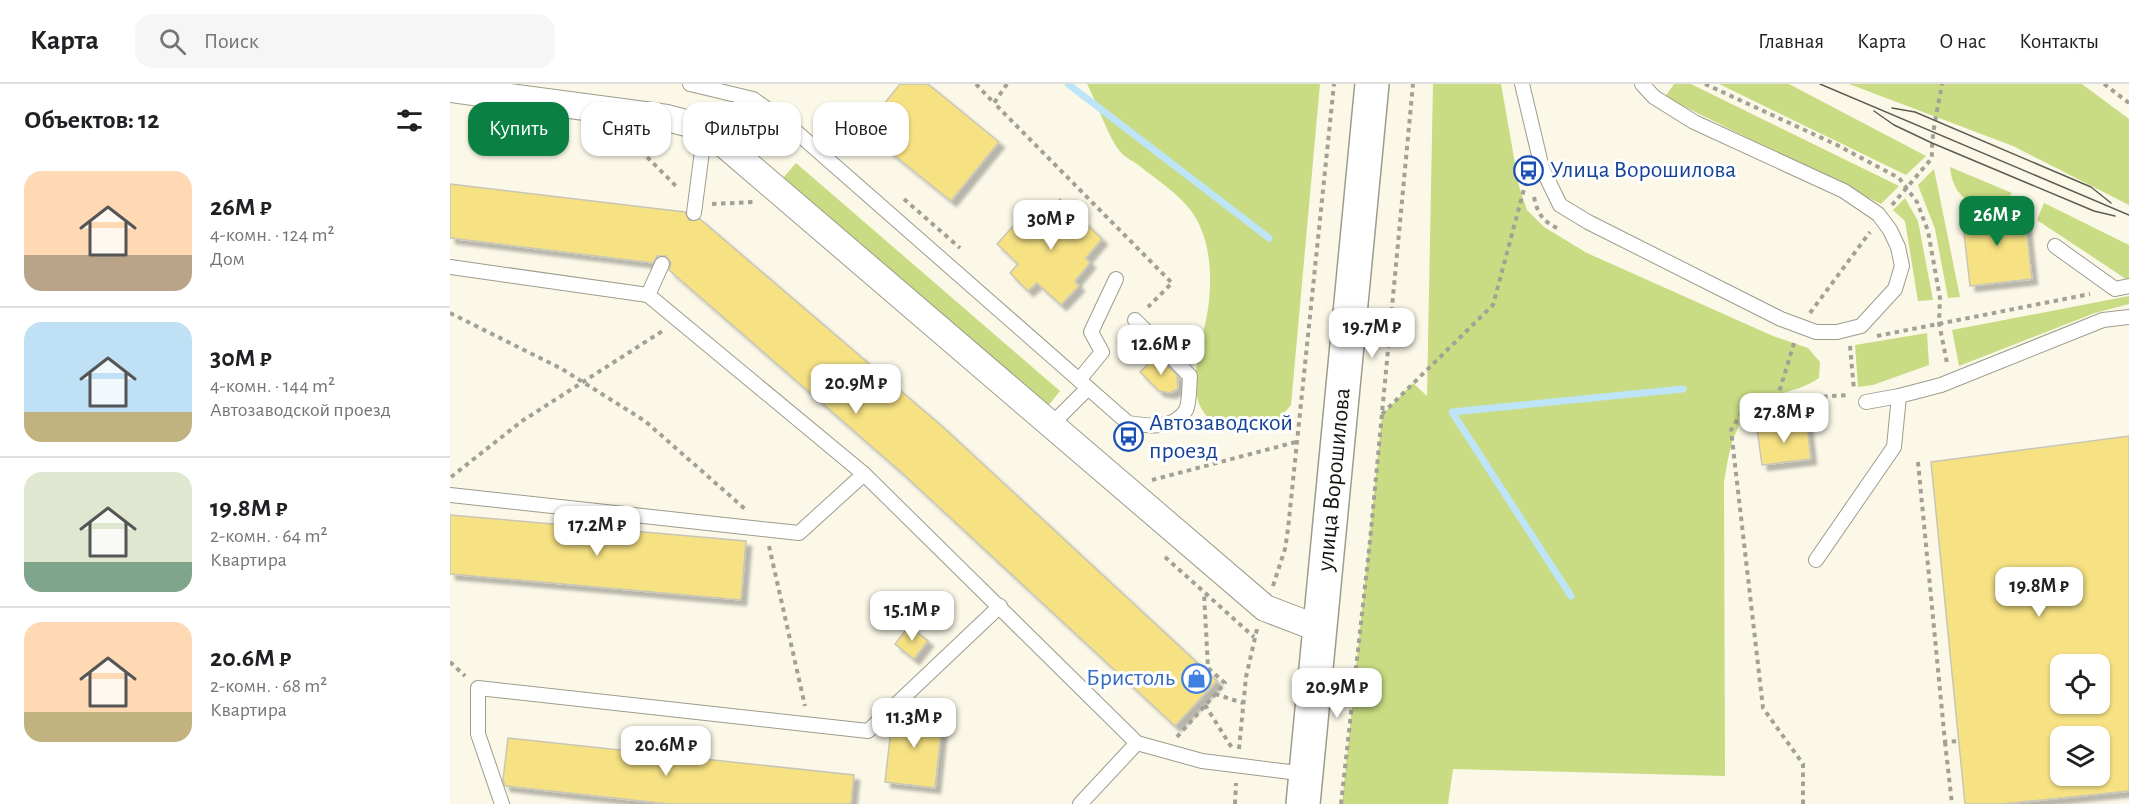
<!DOCTYPE html>
<html lang="ru">
<head>
<meta charset="utf-8">
<style>
	body { margin:0; font-family:"Alegreya Sans",sans-serif; background:#f6f6f6; color:#202124; height:100vh; display:flex; flex-direction:column; font-size:22px; white-space:nowrap }
	* { box-sizing:border-box; margin:0 }
	p { font-size:20px; color:#757577 }
	.icon { flex:none; width:33px; height:33px; fill:none; stroke:currentColor; stroke-width:2; stroke-linecap:round; stroke-linejoin:round }
	.map { position:relative; flex:1; overflow:hidden }
	.sheet { display:flex; flex-direction:column; background:#fff; width:450px }
	.sheet>* { flex:none }
	.top-card { position:absolute; left:18px; top:18px; width:570px; height:54px; display:flex; gap:12px }
	.controls { position:absolute; left:1600px; top:570px; display:grid; gap:12px }
	.controls a { display:grid; place-items:center; width:60px; height:60px; border-radius:12px; background:#fff; box-shadow:0 2px 4px #0004; font-size:30px }
	.price { position:absolute; translate:-50% -51px; padding:0 14px; border-radius:12px; background:#fff; color:#222; font-size:20px; line-height:39px; filter:drop-shadow(0 2px 3px #0008) }
	.price::after { content:''; position:absolute; left:50%; top:36px; width:18px; height:14px; margin-left:-9px; background:inherit; clip-path:polygon(0 0,100% 0,50% 100%) }
	.price.selected { background:#0b8043; color:#fff }
	ul { padding:0; list-style:none }
	li { display:flex; align-items:center; gap:18px; height:150px; padding:0 24px }
	li+li { border-top:2px solid #e0e0e0 }
	li span { display:grid; place-items:center; flex:none; width:168px; height:120px; border-radius:18px; color:#555 }
	li>.icon { margin-inline-start:auto }
	span .icon { width:72px; height:72px; fill:#fffc; stroke-width:1 }
	li b { font-size:26px }
	h2 { display:flex; justify-content:space-between; align-items:center; height:72px; padding:0 24px; font-size:26px }
	.tag { padding:0 21px; border-radius:18px; background:#fff; box-shadow:0 2px 4px #0004; font-size:21px; line-height:54px }
	.tag.selected { background:#0b8043; color:#fff }
	header { display:flex; align-items:center; gap:36px; box-sizing:border-box; height:84px; padding:0 30px; background:#fff; border-bottom:2px solid #e0e0e0 }
	header strong { font-size:28px }
	nav { display:flex; gap:33px; margin-inline-start:auto; font-size:21px }
	.search { width:420px; height:54px; background:#f6f6f6; display:flex; align-items:center; gap:15px; box-sizing:border-box; padding:0 21px; border-radius:18px; color:#757577; font-size:22px }
	main { display:flex; flex:1; min-height:0 }
	.map>svg:first-child { display:block }
	.green { fill:#c9db83 }
	.lines { fill:none; stroke-linecap:round; stroke-linejoin:round }
	.stream { stroke:#bee4f7; stroke-width:7 }
	.building { fill:#f6e283; stroke:#c9c6b7; stroke-width:1.5; fill-rule:evenodd; filter:url(#shadow) }
	.lane-casing { stroke:#9e9c8d; stroke-width:16 }
	.street-casing { stroke:#9e9c8d; stroke-width:28 }
	.secondary-casing { stroke:#9e9c8d; stroke-width:36 }
	.path { stroke:#a3a195; stroke-width:4; stroke-dasharray:4.5 4.5; stroke-linecap:butt }
	.lane { stroke:#fff; stroke-width:14 }
	.street { stroke:#fff; stroke-width:26 }
	.secondary { stroke:#fff; stroke-width:33 }
	.tram { stroke:#5d5b52; stroke-width:1.5 }
	.labels { text-anchor:middle; dominant-baseline:central; stroke-width:6; stroke-linejoin:round; paint-order:stroke }
	.transit-label { font-size:24px; fill:#164399; stroke:#fff; text-anchor:start }
	.street-label { font-size:24px; fill:#15140e; stroke:#fff }
	.shop-label { font-size:24px; fill:#366cbe; stroke:#fff; text-anchor:end }
</style>
</head>
<body>
<header>
<strong>Карта</strong>
<div class="search"><svg class="icon" aria-label="search" viewBox="0 0 24 24"><circle cx="10" cy="10" r="6"/><path d="M15 15l6 6"/></svg>Поиск</div>
<nav><a>Главная</a><a>Карта</a><a>О нас</a><a>Контакты</a></nav>
</header>
<main>
<section class="sheet">
<h2>Объектов: 12<svg class="icon" aria-label="filters" viewBox="0 0 24 24"><path d="M4 7h16M4 17h16"/><circle cx="9" cy="7" r="2"/><circle cx="15" cy="17" r="2"/></svg></h2>
<ul>
<li><span style="background:linear-gradient(#ffd9b3 70%,#b9a48a 0)"><svg class="icon" aria-label="home" viewBox="0 0 24 24"><path d="M3 11l9-7 9 7M6 9v11h12V9"/></svg></span><div><b>26M ₽</b><p>4-комн. · 124 m²</p><p>Дом</p></div></li>
<li><span style="background:linear-gradient(#bfe0f5 75%,#c2b280 0)"><svg class="icon" aria-label="home" viewBox="0 0 24 24"><path d="M3 11l9-7 9 7M6 9v11h12V9"/></svg></span><div><b>30M ₽</b><p>4-комн. · 144 m²</p><p>Автозаводской проезд</p></div></li>
<li><span style="background:linear-gradient(#dfe7d0 75%,#7fa58c 0)"><svg class="icon" aria-label="home" viewBox="0 0 24 24"><path d="M3 11l9-7 9 7M6 9v11h12V9"/></svg></span><div><b>19.8M ₽</b><p>2-комн. · 64 m²</p><p>Квартира</p></div></li>
<li><span style="background:linear-gradient(#ffd9b3 75%,#c2b280 0)"><svg class="icon" aria-label="home" viewBox="0 0 24 24"><path d="M3 11l9-7 9 7M6 9v11h12V9"/></svg></span><div><b>20.6M ₽</b><p>2-комн. · 68 m²</p><p>Квартира</p></div></li>
</ul>
</section>
<div class="map">
<svg width="1679" height="720" viewBox="0 0 1679 720">
	<defs>
		<filter id="shadow"><feDropShadow dx="5.5" dy="5.5" stdDeviation="1.5" flood-color="#0004"/></filter>
	</defs>
	<rect width="100%" height="100%" fill="#fbf8e8"/>
	<g class="green">
		<path d="M 637,0 L 870,0 L 841,321 C 825,340 814,350 787,346 C 722,335 751,269 758,225 C 762,197 761,165 749,140 C 737,114 709,98 687,80 C 681,76 673,72 669,66 C 658,52 646,17 637,0 Z"/>
		<path d="M 983,0 L 1051,0 L 1069,102 L 1077,126 L 1094,143 L 1137,169 L 1323,252 L 1358,264 L 1370,278 L 1369,294 C 1351,307 1331,307 1313,317 C 1283,334 1279,368 1274,399 L 1275,692 L 1003,685 L 998,720 L 892,720 L 932,331 L 963,299 L 977,312 Z"/>
		<path d="M 1224,0 L 1241,0 L 1449,102 L 1431,120 L 1215,13 Z"/>
		<path d="M 1269,0 L 1339,0 L 1476,72 L 1456,91 Z"/>
		<path d="M 1399,0 L 1632,0 L 1679,35 L 1679,121 L 1563,62 Z"/>
		<path d="M 346,79 L 610,307 L 598,322 L 333,94 Z"/>
		<path d="M 1500,83 L 1562,109 L 1551,123 C 1522,124 1503,114 1500,83 Z"/>
		<path d="M 1484,85 L 1510,213 L 1498,214 L 1485,145 L 1468,101 Z"/>
		<path d="M 1455,114 L 1468,137 L 1483,216 L 1468,217 L 1455,137 L 1443,126 Z"/>
		<path d="M 1594,119 L 1679,161 L 1679,197 L 1587,136 Z"/>
		<path d="M 1679,212 L 1679,220 L 1645,229 L 1509,282 L 1502,246 Z"/>
		<path d="M 1477,249 L 1479,281 L 1423,301 L 1408,303 L 1405,261 Z"/>
	</g>
	<g class="lines">
		<g class="stream">
			<path d="M 618,0 L 819,154"/>
			<path d="M 1121,512 L 1002,328 L 1233,305"/>
		</g>
	</g>
	<g class="building">
		<path d="M 450,0 L 478,0 L 549,58 L 501,117 L 413,46 Z"/>
		<path d="M 0,100 L 235,128 L 239,136 L 250,135 L 493,343 L 767,597 L 725,642 L 451,388 L 219,186 L 221,179 L 216,172 L 207,172 L 203,179 L 0,154 Z"/>
		<path d="M 610,115 L 652,155 L 636,174 L 640,179 L 625,197 L 629,202 L 611,221 L 587,199 L 578,207 L 560,189 L 568,180 L 547,160 L 565,140 L 570,145 L 587,127 L 593,133 Z"/>
		<path d="M 1574,124 L 1582,195 L 1520,202 L 1512,131 Z"/>
		<path d="M 707,271 L 727,291 L 728,305 L 720,309 L 709,307 L 690,288 Z"/>
		<path d="M 1357,340 L 1361,375 L 1312,381 L 1307,345 Z"/>
		<path d="M 1679,352 L 1679,707 L 1552,720 L 1515,720 L 1481,378 ZM 1611,580 L 1650,580 L 1650,620 L 1611,620 ZM 1611,652 L 1650,652 L 1650,692 L 1611,692 Z"/>
		<path d="M 0,431 L 296,457 L 291,516 L 0,490 Z"/>
		<path d="M 459,542 L 478,557 L 464,575 L 445,560 Z"/>
		<path d="M 452,627 L 493,632 L 485,704 L 435,698 L 442,636 Z"/>
		<path d="M 58,654 L 404,691 L 401,720 L 219,720 L 55,702 L 53,696 Z"/>
	</g>
	<g class="lines">
		<defs>
			<g id="lane">
				<path d="M 240,0 L 303,15 L 335,38 L 678,339 C 698,342 724,346 736,326 C 740,318 739,301 740,292 L 685,236"/>
				<path d="M 1072,0 L 1092,84 L 1110,121 L 1138,138 L 1331,235 L 1366,248 L 1387,248 L 1411,242 L 1445,205 L 1452,182 L 1448,163 L 1440,146 L 1428,130 L 1394,107 L 1244,38 L 1204,13 L 1192,0"/>
				<path d="M 244,129 L 255,44"/>
				<path d="M 1605,162 L 1665,205 L 1679,202"/>
				<path d="M 0,183 L 198,211 L 414,390 L 687,659 L 752,677 L 856,690"/>
				<path d="M 198,211 L 212,180"/>
				<path d="M 629,296 L 652,268 L 641,248 L 666,195"/>
				<path d="M 1416,318 L 1449,312"/>
				<path d="M 601,341 L 638,304"/>
				<path d="M 0,411 L 349,449 L 414,390"/>
				<path d="M 1366,476 L 1444,363 L 1449,312 L 1491,301 L 1653,236 L 1679,233"/>
				<path d="M 52,720 L 28,650 L 28,604 L 418,647 L 550,522"/>
				<path d="M 630,720 L 687,659"/>
			</g>
			<path id="street" d="M 0,5 L 217,34 L 255,44 L 815,524 L 870,545"/>
			<g id="secondary">
				<path id="s1" d="M 853,720 L 922,0"/>
			</g>
		</defs>
		<use href="#lane" class="lane-casing"/>
		<use href="#street" class="street-casing"/>
		<use href="#secondary" class="secondary-casing"/>
		<g class="path">
			<path d="M 526,0 L 544,19"/>
			<path d="M 557,0 L 544,19 L 722,199 L 698,223"/>
			<path d="M 1255,0 L 1387,61 L 1449,94 L 1467,118 L 1478,147 L 1490,214 L 1489,239 L 1497,279"/>
			<path d="M 1654,0 L 1679,19"/>
			<path d="M 178,54 L 228,104"/>
			<path d="M 1084,113 C 1088,132 1094,138 1111,146"/>
			<path d="M 454,115 L 510,164"/>
			<path d="M 262,120 L 305,118"/>
			<path d="M 1442,121 L 1482,74 C 1481,50 1488,24 1492,0"/>
			<path d="M 0,229 L 112,285 L 195,337 L 295,425"/>
			<path d="M 1360,229 L 1420,148"/>
			<path d="M 1427,252 L 1640,210"/>
			<path d="M 1400,262 L 1404,306"/>
			<path d="M 1327,315 L 1344,259"/>
			<path d="M 932,330 L 1043,221 L 1077,94"/>
			<path d="M 1468,378 L 1495,658 L 1509,657"/>
			<path d="M 1,393 L 72,337 L 214,246"/>
			<path d="M 702,396 L 846,358"/>
			<path d="M 319,462 L 355,622"/>
			<path d="M 715,473 L 804,553"/>
			<path d="M 823,502 L 835,465 L 838,445 L 884,0"/>
			<path d="M 0,578 L 15,592"/>
			<path d="M 765,610 L 793,619"/>
			<path d="M 755,621 L 782,664"/>
			<path d="M 727,653 L 775,599 L 758,584 L 754,509"/>
			<path d="M 1495,658 L 1502,720"/>
			<path d="M 789,665 L 796,593 L 807,545"/>
			<path d="M 785,720 L 786,699"/>
			<path d="M 891,720 L 920,457 L 963,0"/>
			<path d="M 1353,720 L 1353,680 L 1313,624 L 1281,346 L 1292,328 L 1305,317 L 1399,311"/>
		</g>
		<use href="#lane" class="lane"/>
		<use href="#street" class="street"/>
		<use href="#secondary" class="secondary"/>
		<g class="tram">
			<path d="M 1370,0 L 1679,131"/>
			<path d="M 1442,24 L 1465,28 L 1641,103 L 1661,119"/>
			<path d="M 1424,27 L 1444,41 L 1482,59 L 1644,127 L 1665,132"/>
		</g>
	</g>
	<defs>
		<symbol id="bus-ring" viewBox="-11 -11 22 22"><circle r="9.5" fill="#fff" stroke="#1a4fb4" stroke-width="1.5"/><path d="M-5-6H5V4H4V6H2V4H-2V6H-4V4H-5ZM-3.5-4V0h7V-4ZM-3.5 1.2v1.5H-2V1.2ZM2 1.2v1.5H3.5V1.2Z" fill="#1a4fb4"/></symbol>
		<symbol id="shop-ring" viewBox="-11 -11 22 22"><circle r="9.5" fill="#fff" stroke="#3f7fe0" stroke-width="1.5"/><path d="M-5-2.5h2.3a2.7 3.5 0 0 1 5.4 0H5L5.5 6h-11ZM-1.5-2.5h3a1.5 2.3 0 0 0-3 0Z" fill="#3f7fe0"/></symbol>
	</defs>
	<g fill-rule="evenodd">
		<use href="#bus-ring" x="1062" y="70" width="33" height="33"/>
		<use href="#bus-ring" x="662" y="336" width="33" height="33"/>
		<use href="#shop-ring" x="730" y="578" width="33" height="33"/>
	</g>
	<g class="labels">
		<g class="transit-label">
			<text x="1100" y="86">Улица Ворошилова</text>
			<text x="699" y="339">Автозаводской<tspan x="699" dy="28">проезд</tspan></text>
		</g>
		<g class="street-label">
			<text stroke="none"><textPath href="#s1" startOffset="326">улица Ворошилова</textPath></text>
		</g>
		<g class="shop-label">
			<text x="725" y="594">Бристоль</text>
		</g>
	</g>
</svg>
<div class="controls">
<a><svg class="icon" aria-label="locate" viewBox="0 0 24 24"><circle cx="12" cy="12" r="6"/><path d="M12 2v4M12 18v4M2 12h4M18 12h4"/></svg></a>
<a><svg class="icon" aria-label="layers" viewBox="0 0 24 24"><path d="M12 4l9 5-9 5-9-5zM3 14l9 5 9-5"/></svg></a>
</div>
<b class="price selected" style="left:1547px;top:163px">26M ₽</b>
<b class="price" style="left:601px;top:167px">30M ₽</b>
<b class="price" style="left:922px;top:275px">19.7M ₽</b>
<b class="price" style="left:711px;top:292px">12.6M ₽</b>
<b class="price" style="left:406px;top:331px">20.9M ₽</b>
<b class="price" style="left:1334px;top:360px">27.8M ₽</b>
<b class="price" style="left:147px;top:473px">17.2M ₽</b>
<b class="price" style="left:1589px;top:534px">19.8M ₽</b>
<b class="price" style="left:462px;top:558px">15.1M ₽</b>
<b class="price" style="left:887px;top:635px">20.9M ₽</b>
<b class="price" style="left:464px;top:665px">11.3M ₽</b>
<b class="price" style="left:216px;top:693px">20.6M ₽</b>
<div class="top-card">
<a class="tag selected">Купить</a>
<a class="tag">Снять</a>
<a class="tag">Фильтры</a>
<a class="tag">Новое</a>
</div>
</div>
</main>
</body>
</html>
